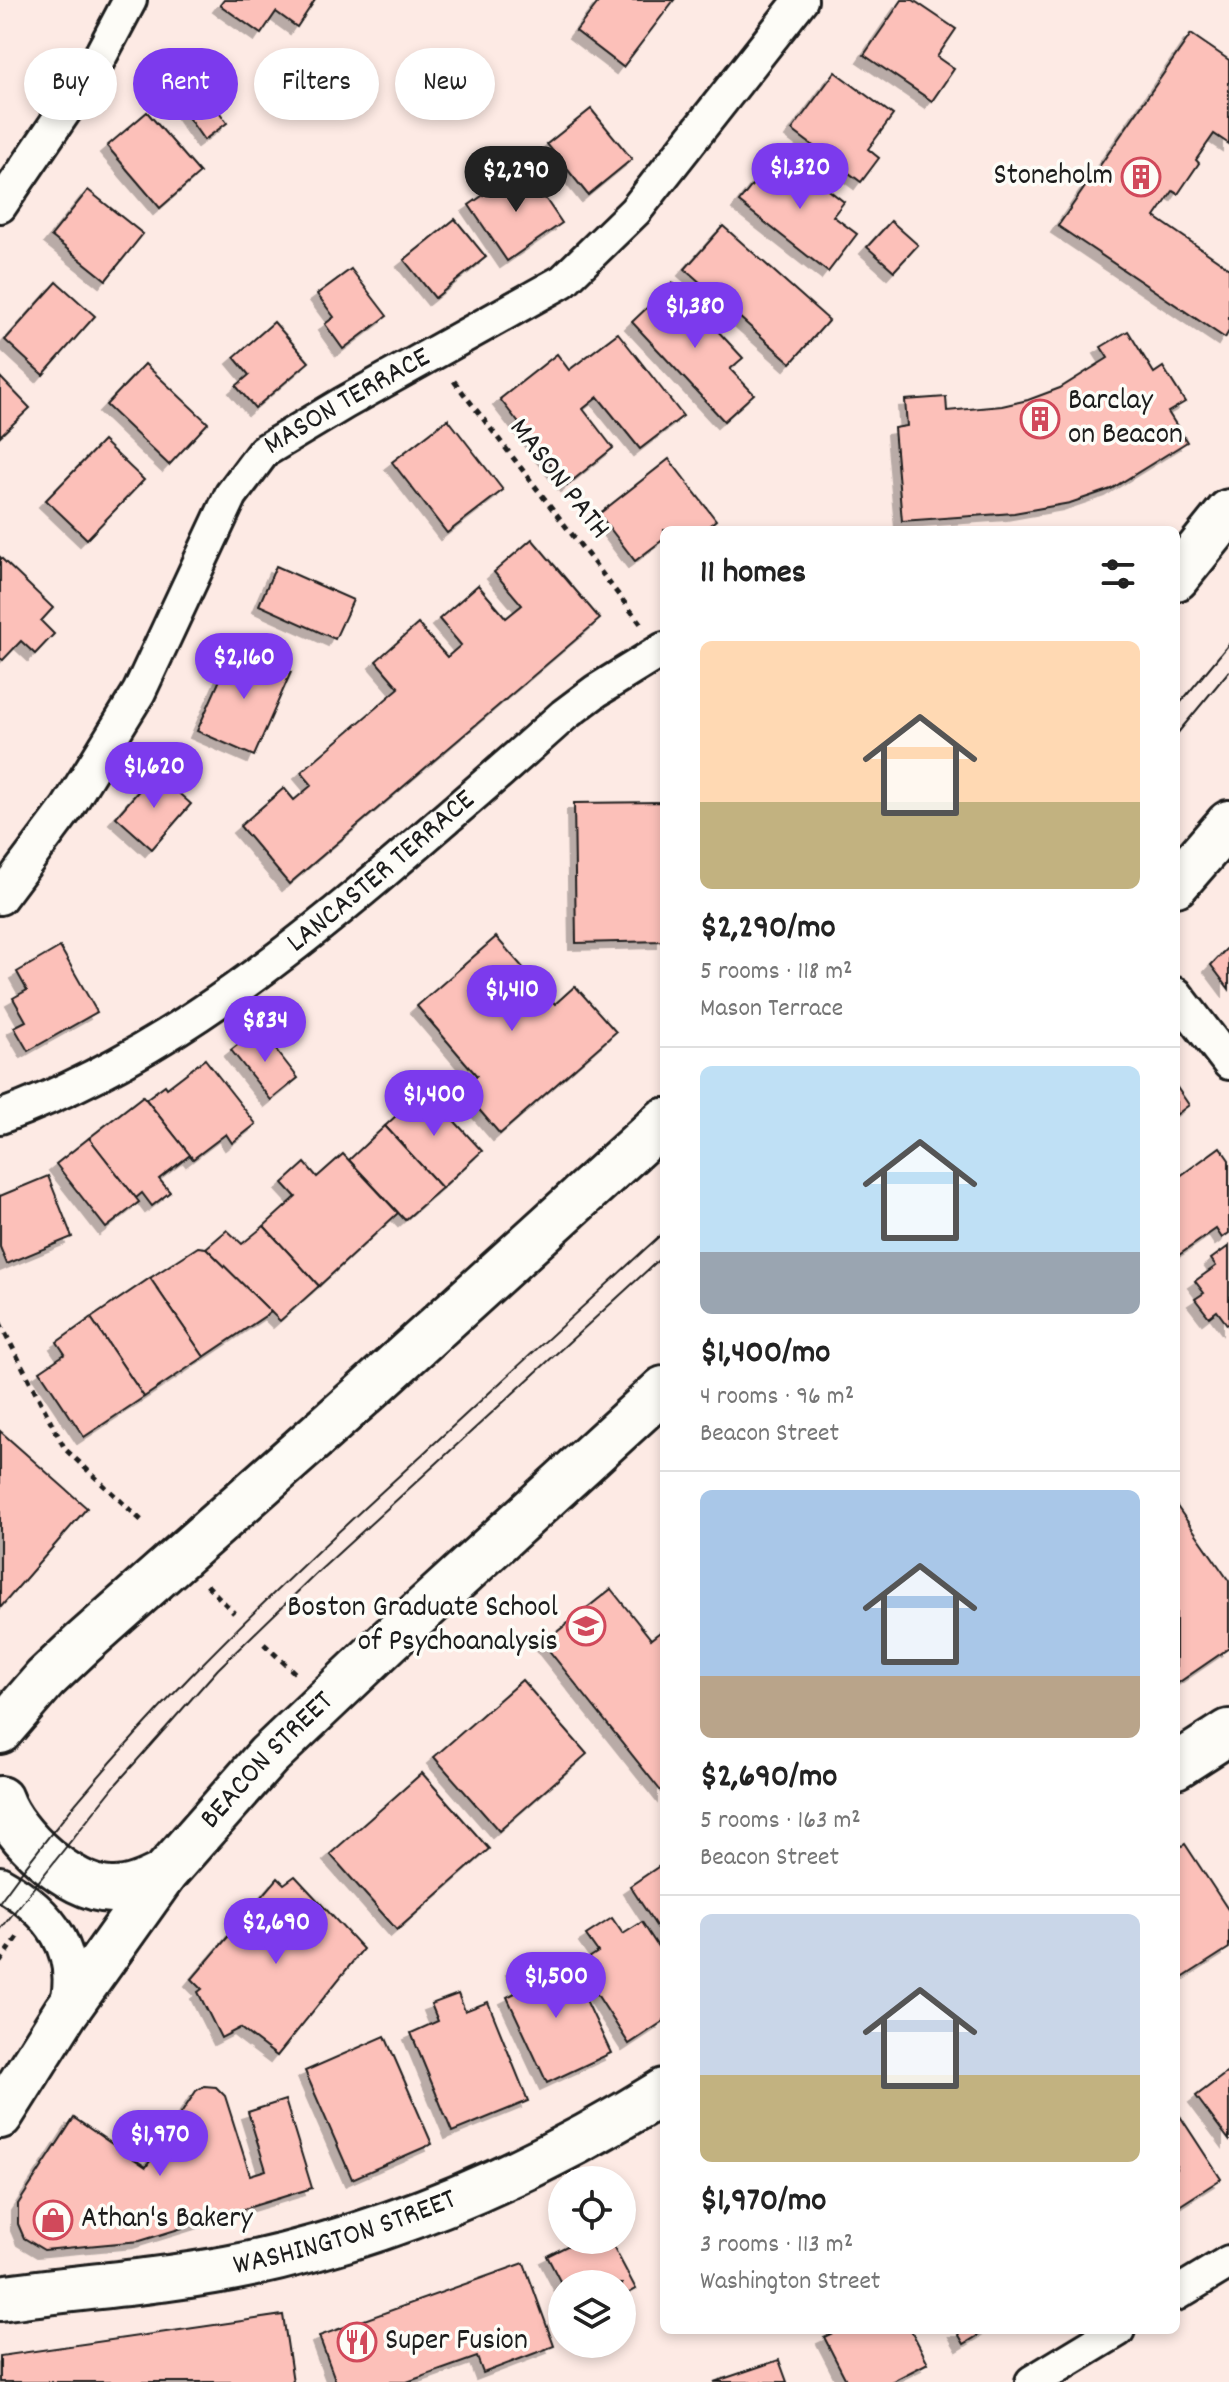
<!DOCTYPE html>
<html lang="en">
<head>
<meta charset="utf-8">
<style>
	body { margin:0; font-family:Dekko,sans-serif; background:#f6f6f6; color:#222; height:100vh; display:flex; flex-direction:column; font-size:30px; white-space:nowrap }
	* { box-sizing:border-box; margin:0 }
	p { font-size:26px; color:#767676 }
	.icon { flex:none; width:44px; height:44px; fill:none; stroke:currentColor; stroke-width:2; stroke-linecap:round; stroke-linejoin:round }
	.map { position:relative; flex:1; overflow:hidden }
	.sheet { position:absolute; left:660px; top:526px; width:520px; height:1808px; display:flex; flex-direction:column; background:#fff; border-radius:12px; box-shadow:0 4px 12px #0003 }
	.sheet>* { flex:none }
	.hud { position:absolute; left:24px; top:48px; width:516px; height:72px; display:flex; gap:16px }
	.controls { position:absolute; left:548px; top:2166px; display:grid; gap:16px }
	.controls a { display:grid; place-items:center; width:88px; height:88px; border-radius:50%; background:#fff; box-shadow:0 4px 12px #0003; font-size:40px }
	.price { position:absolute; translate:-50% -68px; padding:0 18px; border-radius:28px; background:#7c3aed; color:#fff; font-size:26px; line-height:52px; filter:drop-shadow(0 2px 4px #0008) }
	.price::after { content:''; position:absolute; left:50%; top:48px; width:24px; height:18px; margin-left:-12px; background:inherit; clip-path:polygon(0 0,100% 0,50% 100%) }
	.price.on { background:#222; color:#fff }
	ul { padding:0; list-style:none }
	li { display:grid; align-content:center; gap:16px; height:424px; padding:0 40px }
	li+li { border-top:2px solid #e0e0e0 }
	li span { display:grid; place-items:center; height:248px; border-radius:12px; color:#555 }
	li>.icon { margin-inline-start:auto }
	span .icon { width:144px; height:144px; fill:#fffc; stroke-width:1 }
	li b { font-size:34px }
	h2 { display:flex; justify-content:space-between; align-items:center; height:96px; padding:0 40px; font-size:34px }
	.tag { padding:0 28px; border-radius:36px; background:#fff; box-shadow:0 4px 12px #0003; font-size:28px; line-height:72px }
	.tag.on { background:#7c3aed; color:#fff }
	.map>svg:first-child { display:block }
	.building { fill:#fcc0b9; stroke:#1c1c1c; stroke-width:2; filter:url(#shadow) }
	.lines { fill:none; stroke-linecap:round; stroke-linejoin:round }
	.street-casing { stroke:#1c1c1c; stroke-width:38 }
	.secondary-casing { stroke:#1c1c1c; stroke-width:50 }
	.primary-casing { stroke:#1c1c1c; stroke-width:50 }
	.path { stroke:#1c1c1c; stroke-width:5; stroke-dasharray:6 6; stroke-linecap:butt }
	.street { stroke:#fdfcf7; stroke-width:32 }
	.secondary { stroke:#fdfcf7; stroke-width:44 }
	.primary { stroke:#fdfcf7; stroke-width:44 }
	.tram { stroke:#1c1c1c; stroke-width:2 }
	.labels { text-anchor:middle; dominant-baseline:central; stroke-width:7; stroke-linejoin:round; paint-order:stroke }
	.poi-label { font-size:30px; fill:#1c1c1c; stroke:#fdfcf7; text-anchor:start }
	.street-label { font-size:30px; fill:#1c1c1c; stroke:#fdfcf7 }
</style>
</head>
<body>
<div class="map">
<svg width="1229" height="2382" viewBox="0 0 1229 2382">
	<defs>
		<filter id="shadow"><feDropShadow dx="-7" dy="7" stdDeviation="0" flood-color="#0004"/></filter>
	</defs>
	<rect width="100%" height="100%" fill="#fdeae4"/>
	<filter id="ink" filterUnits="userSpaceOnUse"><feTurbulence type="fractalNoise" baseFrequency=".0125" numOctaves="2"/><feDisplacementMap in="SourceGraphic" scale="16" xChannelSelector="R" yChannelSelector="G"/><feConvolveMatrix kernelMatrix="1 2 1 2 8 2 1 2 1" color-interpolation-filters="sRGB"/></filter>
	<g filter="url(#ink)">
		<g class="building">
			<path d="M 224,0 L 315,0 L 297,27 L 276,12 L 261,34 L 220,5 Z"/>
			<path d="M 600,0 L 674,0 L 623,67 L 576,31 Z"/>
			<path d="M 902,0 L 913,0 L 956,29 L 937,57 L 954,69 L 932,101 L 864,55 Z"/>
			<path d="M 1191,34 L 1229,60 L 1229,144 L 1214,134 L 1196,160 L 1199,163 L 1178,194 L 1173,191 L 1155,217 L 1229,268 L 1229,331 L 1225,338 L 1058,226 Z"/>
			<path d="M 200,55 L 227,92 L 213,103 L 227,123 L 204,140 L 163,82 Z"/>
			<path d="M 835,72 L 893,115 L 868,149 L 879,158 L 861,182 L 792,130 Z"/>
			<path d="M 591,109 L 632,159 L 588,195 L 547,144 Z"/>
			<path d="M 147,112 L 200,173 L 160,208 L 107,146 Z"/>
			<path d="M 779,151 L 844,202 L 833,216 L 857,234 L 828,272 L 739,202 Z"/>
			<path d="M 524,167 L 562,223 L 507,261 L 469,205 Z"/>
			<path d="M 88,190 L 143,234 L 106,280 L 51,236 Z"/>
			<path d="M 455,219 L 486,257 L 435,298 L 404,260 Z"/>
			<path d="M 891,221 L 918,245 L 894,271 L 867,247 Z"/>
			<path d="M 723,226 L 829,320 L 791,363 L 685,269 Z"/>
			<path d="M 351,269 L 387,316 L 343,349 L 325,324 L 334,317 L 317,294 Z"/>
			<path d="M 57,282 L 95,316 L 43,375 L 5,340 Z"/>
			<path d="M 673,283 L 743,358 L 730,369 L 754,394 L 724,421 L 632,322 Z"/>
			<path d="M 274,322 L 309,362 L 255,408 L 236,386 L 249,375 L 234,357 Z"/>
			<path d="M 1128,331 L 1154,373 L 1163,367 L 1185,402 L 1168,412 L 1187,442 L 1111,489 L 1070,503 L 1014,513 L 902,521 L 894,428 L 907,426 L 905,400 L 946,397 L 947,411 L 1002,406 L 1028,400 L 1060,388 L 1108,358 L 1101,347 Z"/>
			<path d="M 618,333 L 683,416 L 640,449 L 598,397 L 583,409 L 613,448 L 567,485 L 500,399 L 557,354 L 569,370 Z"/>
			<path d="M 145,364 L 208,423 L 169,465 L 106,405 Z"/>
			<path d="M 0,377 L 30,408 L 0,436 Z"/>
			<path d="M 448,419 L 503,490 L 447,533 L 392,462 Z"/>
			<path d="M 103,441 L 144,480 L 87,539 L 46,500 Z"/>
			<path d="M 669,459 L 716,520 L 704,530 L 664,530 L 664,539 L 635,561 L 599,514 Z"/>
			<path d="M 532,539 L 600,619 L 289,884 L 240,826 L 284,788 L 294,800 L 312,785 L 301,772 L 399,688 L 376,661 L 418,624 L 447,657 L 461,645 L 439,619 L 478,585 L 506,618 L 522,605 L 494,572 Z"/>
			<path d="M 0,557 L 53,608 L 41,621 L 54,634 L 35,654 L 21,641 L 3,660 L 0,658 Z"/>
			<path d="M 276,566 L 353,600 L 335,639 L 259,605 Z"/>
			<path d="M 235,646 L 291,672 L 254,756 L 197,731 Z"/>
			<path d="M 155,772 L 191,804 L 152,849 L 116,817 Z"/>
			<path d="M 664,802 L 664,941 L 576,943 L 574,803 Z"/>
			<path d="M 496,937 L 555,1004 L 575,986 L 616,1032 L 500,1134 L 462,1090 L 477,1076 L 417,1006 Z"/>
			<path d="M 1229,946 L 1229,989 L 1211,965 Z"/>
			<path d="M 60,947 L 97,1012 L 28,1051 L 14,1027 L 26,1021 L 13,998 L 27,990 L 17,972 Z"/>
			<path d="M 259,1028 L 298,1078 L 271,1100 L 231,1050 Z"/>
			<path d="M 205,1059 L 256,1124 L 232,1143 L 226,1134 L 193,1159 L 146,1099 L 165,1085 L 167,1088 Z"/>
			<path d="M 1176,1086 L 1189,1105 L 1176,1115 Z"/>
			<path d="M 425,1089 L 482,1151 L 442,1188 L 385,1126 Z"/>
			<path d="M 143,1096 L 190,1155 L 159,1179 L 170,1192 L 152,1206 L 142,1193 L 136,1198 L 89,1138 Z"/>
			<path d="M 385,1126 L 442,1188 L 405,1220 L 349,1160 Z"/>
			<path d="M 89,1138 L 139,1202 L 106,1228 L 56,1164 Z"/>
			<path d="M 1220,1147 L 1229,1160 L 1229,1233 L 1222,1238 L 1216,1229 L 1176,1257 L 1176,1179 Z"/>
			<path d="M 343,1154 L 398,1213 L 319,1286 L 264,1226 L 296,1197 L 283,1183 L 305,1163 L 317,1177 Z"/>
			<path d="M 48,1176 L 72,1237 L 7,1264 L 0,1247 L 0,1196 Z"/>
			<path d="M 264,1226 L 319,1286 L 280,1321 L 206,1248 L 227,1230 L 242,1244 Z"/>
			<path d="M 1229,1246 L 1229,1327 L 1217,1311 L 1209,1317 L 1195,1299 L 1204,1293 L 1195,1281 L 1216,1266 L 1211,1259 Z"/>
			<path d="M 198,1247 L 206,1248 L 271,1312 L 204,1357 L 150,1278 Z"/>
			<path d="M 150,1278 L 204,1357 L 144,1397 L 91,1318 Z"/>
			<path d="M 91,1318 L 144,1397 L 84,1437 L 40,1371 L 65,1354 L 57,1342 Z"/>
			<path d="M 0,1431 L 87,1508 L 0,1608 Z"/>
			<path d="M 1176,1505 L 1229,1581 L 1229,1648 L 1178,1683 L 1176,1680 Z"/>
			<path d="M 611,1589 L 651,1639 L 664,1629 L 664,1795 L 543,1643 Z"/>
			<path d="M 522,1680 L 587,1754 L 499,1831 L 434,1757 Z"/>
			<path d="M 422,1773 L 489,1849 L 397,1930 L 330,1854 Z"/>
			<path d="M 1185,1844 L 1229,1911 L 1229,1948 L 1176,1982 L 1176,1850 Z"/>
			<path d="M 664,1863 L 664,1938 L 630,1886 Z"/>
			<path d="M 295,1876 L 363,1949 L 277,2056 L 240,2028 L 221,2038 L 198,1992 L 202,1989 L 192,1979 L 278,1878 L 284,1884 Z"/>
			<path d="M 612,1918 L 623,1934 L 642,1922 L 664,1956 L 664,2021 L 629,2044 L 578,1965 L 598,1952 L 586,1935 Z"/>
			<path d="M 542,1956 L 552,1977 L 571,1968 L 611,2053 L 547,2083 L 507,1997 L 523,1989 L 513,1968 Z"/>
			<path d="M 458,1994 L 465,2011 L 488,2002 L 528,2101 L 452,2132 L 411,2033 L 438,2021 L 431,2004 Z"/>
			<path d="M 385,2036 L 432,2144 L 352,2179 L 305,2071 Z"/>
			<path d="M 1229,2071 L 1229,2140 L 1196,2096 Z"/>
			<path d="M 204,2086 L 216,2087 L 225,2096 L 250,2175 L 266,2170 L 248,2112 L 285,2100 L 312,2188 L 140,2241 L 44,2250 L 24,2238 L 18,2224 L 18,2204 L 74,2118 L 146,2167 L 196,2091 Z"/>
			<path d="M 1176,2110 L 1221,2179 L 1176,2208 Z"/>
			<path d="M 579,2240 L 610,2240 L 636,2289 L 622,2297 L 622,2284 L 562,2285 L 547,2256 Z"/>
			<path d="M 524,2263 L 554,2346 L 483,2373 L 477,2357 L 407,2382 L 336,2382 L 319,2336 Z"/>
			<path d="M 283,2315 L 293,2382 L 0,2382 L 0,2356 Z"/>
			<path d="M 839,2330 L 911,2330 L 928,2363 L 891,2382 L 847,2382 L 824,2337 Z"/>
			<path d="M 956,2330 L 987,2330 L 964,2344 Z"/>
			<path d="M 779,2360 L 787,2382 L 714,2382 Z"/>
		</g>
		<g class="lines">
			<defs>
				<g id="street">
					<path d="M 0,206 L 95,66 L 130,0"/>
					<path id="s1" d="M 0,898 L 68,807 L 139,692 L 231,495 L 264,451 L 344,403 L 563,281 L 635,211 L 801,0"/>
					<path d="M 1176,994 L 1229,1063"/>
					<path id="s2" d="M 0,1117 C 142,1066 263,974 377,878 C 440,824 503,770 564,715 L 596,691 L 664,649"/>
					<path d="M 0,1883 C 50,1911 82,1951 65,2010"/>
					<path d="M 1176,2294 L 1229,2262"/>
					<path d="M 1032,2382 L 1118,2330"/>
				</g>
				<g id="secondary">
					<path d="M 1176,1766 L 1229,1732"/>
					<path id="s3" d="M 0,2298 C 82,2286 165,2282 246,2265 C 394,2233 536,2171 664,2091"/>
				</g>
				<g id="primary">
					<path d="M 1176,578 L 1229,512"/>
					<path d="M 1176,884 L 1229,823"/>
					<path d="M 0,1731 L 45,1679 L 82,1644 L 367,1391 L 664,1121"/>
					<path d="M 0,1799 C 13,1836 70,1889 111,1890 C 130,1891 148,1882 164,1874"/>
					<path id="s4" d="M 0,2116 L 65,2013 L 164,1874 L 268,1756 L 390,1640 L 664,1389"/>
				</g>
			</defs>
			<use href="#street" class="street-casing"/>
			<use href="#secondary" class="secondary-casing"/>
			<use href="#primary" class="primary-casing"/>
			<g class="path">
				<path d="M 454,381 L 641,624"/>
				<path d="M 0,1323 L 65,1449 L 142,1521"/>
				<path d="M 207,1585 L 234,1613"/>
				<path d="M 264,1644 L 296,1674"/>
				<path d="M 0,1962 L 18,1937"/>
			</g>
			<use href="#street" class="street"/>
			<use href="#secondary" class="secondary"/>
			<use href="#primary" class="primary"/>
			<g class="tram">
				<path d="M 1176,708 L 1229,644"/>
				<path d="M 1176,735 L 1229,671"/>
				<path d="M 0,1901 C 115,1741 257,1606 401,1474 C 489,1393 576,1312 664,1232"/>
				<path d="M 0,1930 L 117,1783 L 218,1669 L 318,1572 L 664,1255"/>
			</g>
		</g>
	</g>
	<defs>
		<symbol id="building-ring" viewBox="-11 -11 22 22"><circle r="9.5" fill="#fdfcf7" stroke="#d1495b" stroke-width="1.5"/><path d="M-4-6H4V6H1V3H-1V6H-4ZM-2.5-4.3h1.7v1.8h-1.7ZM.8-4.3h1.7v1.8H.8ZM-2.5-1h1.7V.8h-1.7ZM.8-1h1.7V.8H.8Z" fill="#d1495b"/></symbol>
		<symbol id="university-ring" viewBox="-11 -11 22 22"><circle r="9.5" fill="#fdfcf7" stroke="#d1495b" stroke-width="1.5"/><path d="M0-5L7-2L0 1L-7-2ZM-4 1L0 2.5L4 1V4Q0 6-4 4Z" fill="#d1495b"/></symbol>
		<symbol id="shop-ring" viewBox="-11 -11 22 22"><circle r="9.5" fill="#fdfcf7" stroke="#d1495b" stroke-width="1.5"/><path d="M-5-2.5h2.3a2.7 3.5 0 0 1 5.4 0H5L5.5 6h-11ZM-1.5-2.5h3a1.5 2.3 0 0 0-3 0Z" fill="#d1495b"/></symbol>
		<symbol id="restaurant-ring" viewBox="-11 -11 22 22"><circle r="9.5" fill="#fdfcf7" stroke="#d1495b" stroke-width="1.5"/><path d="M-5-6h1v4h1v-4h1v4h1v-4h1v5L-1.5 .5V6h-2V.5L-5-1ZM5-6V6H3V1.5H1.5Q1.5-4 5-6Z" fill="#d1495b"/></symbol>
	</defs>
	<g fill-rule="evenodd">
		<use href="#building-ring" x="1119" y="155" width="44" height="44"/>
		<use href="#building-ring" x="1018" y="397" width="44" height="44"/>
		<use href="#university-ring" x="564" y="1604" width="44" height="44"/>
		<use href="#shop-ring" x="31" y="2198" width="44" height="44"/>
		<use href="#restaurant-ring" x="335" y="2320" width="44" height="44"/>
	</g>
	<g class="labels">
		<g class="poi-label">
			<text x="1113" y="177" text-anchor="end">Stoneholm</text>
			<text x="1068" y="402">Barclay<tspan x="1068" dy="34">on Beacon</tspan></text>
			<text x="558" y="1609" text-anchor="end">Boston Graduate School<tspan x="558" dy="34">of Psychoanalysis</tspan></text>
			<text x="81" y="2220">Athan's Bakery</text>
			<text x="385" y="2342">Super Fusion</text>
		</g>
		<g class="street-label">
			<text stroke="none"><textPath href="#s1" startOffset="618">MASON TERRACE</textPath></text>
			<text transform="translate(558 480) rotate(52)">MASON PATH</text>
			<text stroke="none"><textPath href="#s2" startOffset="456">LANCASTER TERRACE</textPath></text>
			<text stroke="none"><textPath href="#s4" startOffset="446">BEACON STREET</textPath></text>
			<text stroke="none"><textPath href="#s3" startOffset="352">WASHINGTON STREET</textPath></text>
		</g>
	</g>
</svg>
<div class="controls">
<a><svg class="icon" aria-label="locate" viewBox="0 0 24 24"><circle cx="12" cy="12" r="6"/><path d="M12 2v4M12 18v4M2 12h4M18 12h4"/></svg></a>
<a><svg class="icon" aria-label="layers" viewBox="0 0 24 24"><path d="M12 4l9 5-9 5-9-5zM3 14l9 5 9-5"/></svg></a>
</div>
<b class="price" style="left:800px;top:211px">$1,320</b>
<b class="price on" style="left:516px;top:214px">$2,290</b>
<b class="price" style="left:695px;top:350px">$1,380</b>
<b class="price" style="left:244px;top:701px">$2,160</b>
<b class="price" style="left:154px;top:810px">$1,620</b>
<b class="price" style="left:512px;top:1033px">$1,410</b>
<b class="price" style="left:265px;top:1064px">$834</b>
<b class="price" style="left:434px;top:1138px">$1,400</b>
<b class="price" style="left:276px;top:1966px">$2,690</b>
<b class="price" style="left:556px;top:2020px">$1,500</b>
<b class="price" style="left:160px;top:2178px">$1,970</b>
<div class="hud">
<a class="tag">Buy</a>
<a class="tag on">Rent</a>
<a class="tag">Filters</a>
<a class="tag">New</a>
</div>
<section class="sheet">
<h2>11 homes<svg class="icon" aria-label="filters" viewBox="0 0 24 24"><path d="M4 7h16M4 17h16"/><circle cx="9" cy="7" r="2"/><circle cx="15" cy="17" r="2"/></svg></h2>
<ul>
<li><span style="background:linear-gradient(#ffd9b3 65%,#c2b280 0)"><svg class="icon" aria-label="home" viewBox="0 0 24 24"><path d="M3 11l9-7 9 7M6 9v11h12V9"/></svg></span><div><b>$2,290/mo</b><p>5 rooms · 118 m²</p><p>Mason Terrace</p></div></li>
<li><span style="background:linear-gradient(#bfe0f5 75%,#9aa5b1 0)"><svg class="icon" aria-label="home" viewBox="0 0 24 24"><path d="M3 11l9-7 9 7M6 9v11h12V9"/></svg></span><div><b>$1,400/mo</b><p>4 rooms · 96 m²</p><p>Beacon Street</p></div></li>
<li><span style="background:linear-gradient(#a9c7e8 75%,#b9a48a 0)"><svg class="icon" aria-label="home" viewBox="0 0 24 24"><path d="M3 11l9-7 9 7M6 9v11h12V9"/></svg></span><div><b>$2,690/mo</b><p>5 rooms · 163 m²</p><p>Beacon Street</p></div></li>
<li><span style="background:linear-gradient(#c9d6e8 65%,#c2b280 0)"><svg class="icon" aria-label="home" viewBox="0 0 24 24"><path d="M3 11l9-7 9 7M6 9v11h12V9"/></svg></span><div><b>$1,970/mo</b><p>3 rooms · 113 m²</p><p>Washington Street</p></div></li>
</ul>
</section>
</div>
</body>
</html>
